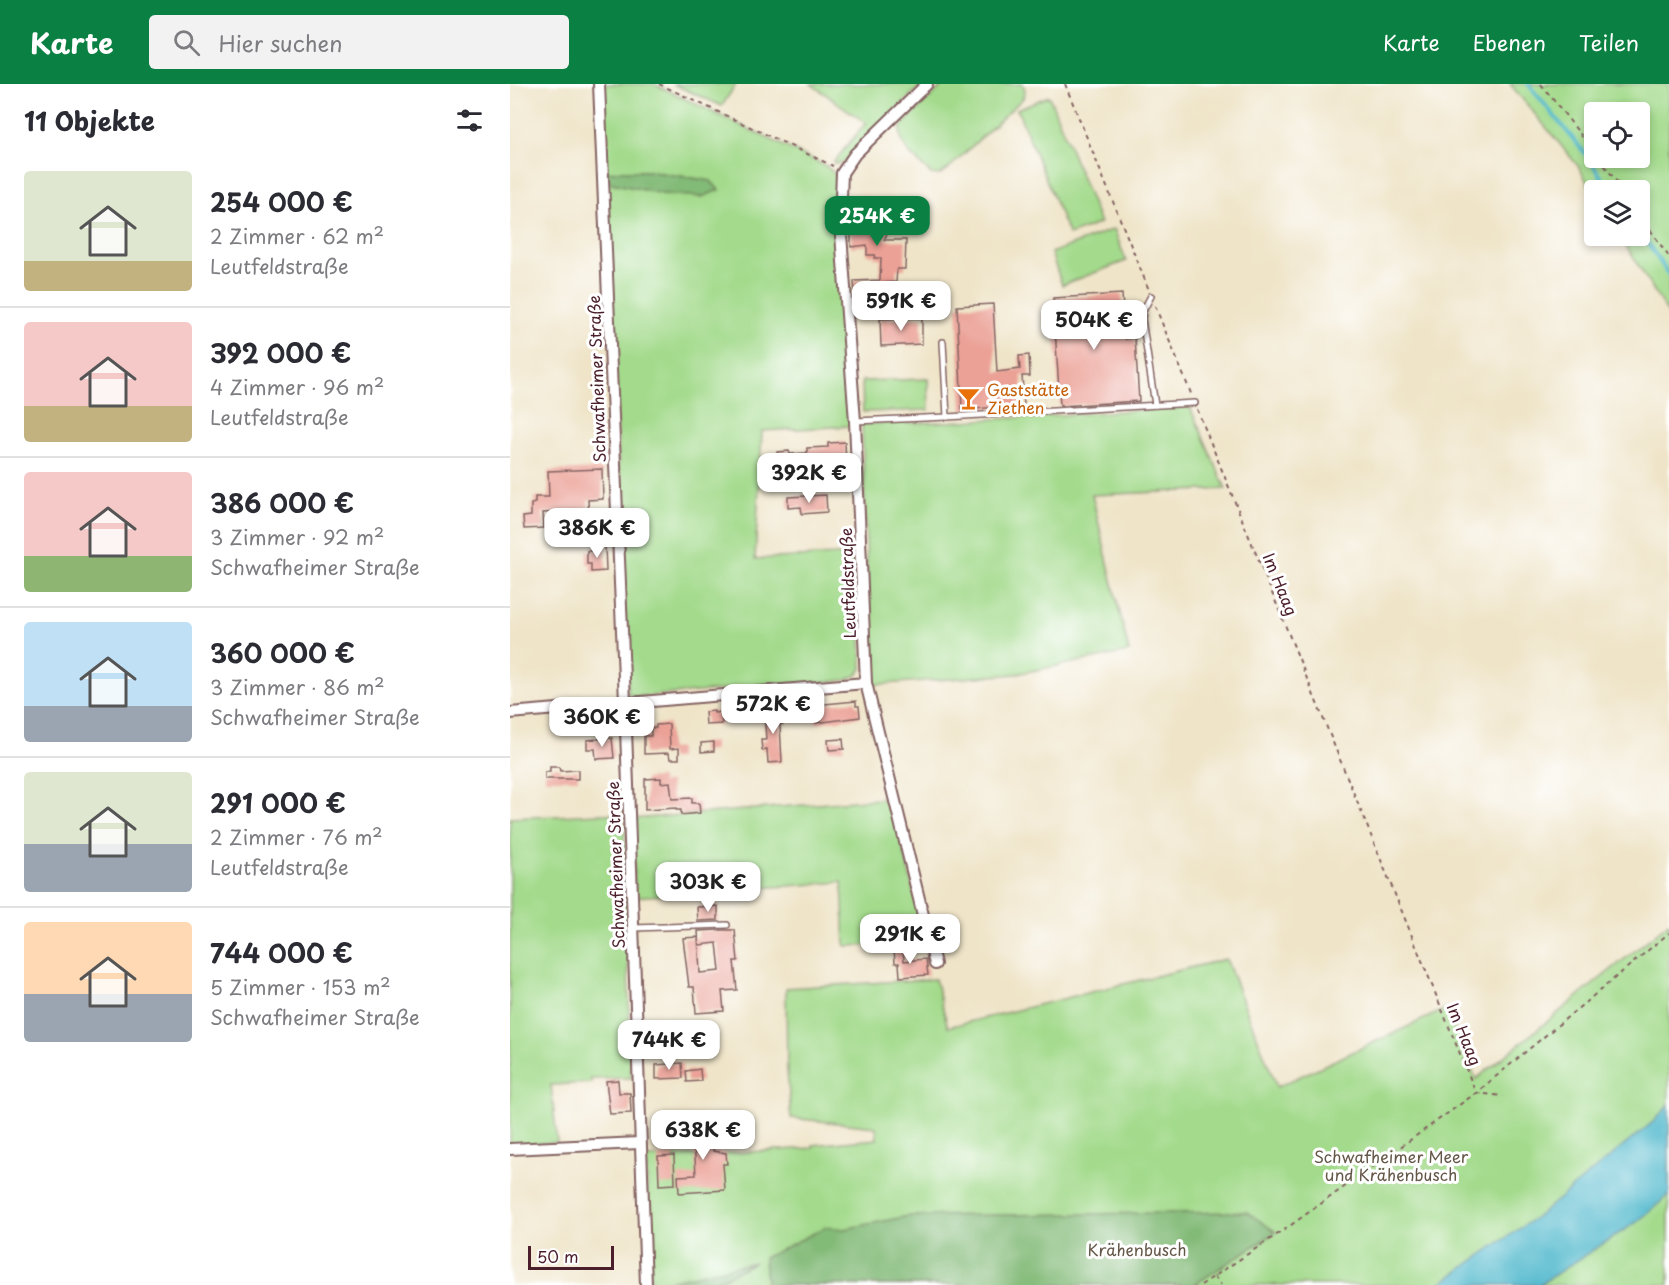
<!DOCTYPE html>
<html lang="de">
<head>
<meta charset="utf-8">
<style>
	body { margin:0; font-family:"Playpen Sans",sans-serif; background:#f2f2f3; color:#2b2b33; height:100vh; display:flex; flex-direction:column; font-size:22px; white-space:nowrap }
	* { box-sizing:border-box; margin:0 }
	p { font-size:20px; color:#7c7c81 }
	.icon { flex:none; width:33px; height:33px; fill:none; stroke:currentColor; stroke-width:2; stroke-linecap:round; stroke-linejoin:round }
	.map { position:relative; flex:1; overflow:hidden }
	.drawer { display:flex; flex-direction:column; background:#fff; width:510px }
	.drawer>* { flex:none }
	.controls { position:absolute; left:1074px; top:18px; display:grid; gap:12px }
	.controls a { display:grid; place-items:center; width:66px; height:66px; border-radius:6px; background:#fff; box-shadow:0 3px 9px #0003; font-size:30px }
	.scale { position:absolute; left:18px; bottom:15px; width:86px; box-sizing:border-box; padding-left:6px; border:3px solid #4a1f2b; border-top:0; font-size:16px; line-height:21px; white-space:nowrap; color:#4a1f2b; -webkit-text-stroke:4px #fff; paint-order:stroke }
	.price { position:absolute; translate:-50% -51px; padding:0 14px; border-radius:12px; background:#fff; color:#222; font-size:20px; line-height:39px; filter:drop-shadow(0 2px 3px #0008) }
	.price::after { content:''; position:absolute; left:50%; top:36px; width:18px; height:14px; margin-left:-9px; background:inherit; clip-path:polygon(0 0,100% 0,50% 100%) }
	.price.active { background:#0b8043; color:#fff }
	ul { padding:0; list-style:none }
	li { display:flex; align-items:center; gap:18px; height:150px; padding:0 24px }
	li+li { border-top:2px solid #e1e1e2 }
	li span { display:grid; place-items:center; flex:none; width:168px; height:120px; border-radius:6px; color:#555 }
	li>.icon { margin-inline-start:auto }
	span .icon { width:72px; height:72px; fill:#fffc; stroke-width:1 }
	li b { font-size:26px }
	h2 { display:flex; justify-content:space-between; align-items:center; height:72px; padding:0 24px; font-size:26px }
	header { display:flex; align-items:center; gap:36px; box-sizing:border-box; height:84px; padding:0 30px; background:#0b8043; color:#fff }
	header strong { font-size:28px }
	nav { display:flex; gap:33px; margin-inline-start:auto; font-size:21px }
	.search { width:420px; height:54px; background:#f2f2f3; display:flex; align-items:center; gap:15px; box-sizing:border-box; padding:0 21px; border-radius:6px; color:#7c7c81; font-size:22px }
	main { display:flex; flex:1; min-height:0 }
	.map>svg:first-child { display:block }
	.green { fill:#a3da8b; stroke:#767c5b; stroke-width:1.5; fill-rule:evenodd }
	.forest { fill:#82ba77; stroke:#666c51; stroke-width:1.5 }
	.water { fill:#4fb8cc; stroke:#4c6c7c; stroke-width:1.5 }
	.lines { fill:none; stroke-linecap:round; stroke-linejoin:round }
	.stream { stroke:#4fb8cc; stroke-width:4 }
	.building { fill:#eba196 }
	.lane-casing { stroke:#846462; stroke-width:8 }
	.street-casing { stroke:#846462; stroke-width:14 }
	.path { stroke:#846462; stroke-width:2; stroke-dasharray:4.5 4.5; stroke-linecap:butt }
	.lane { stroke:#fff; stroke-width:5 }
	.street { stroke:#fff; stroke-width:10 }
	.labels { text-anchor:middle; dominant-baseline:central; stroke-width:6; stroke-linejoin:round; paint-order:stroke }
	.street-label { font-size:16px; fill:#4a1f2b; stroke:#fff }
	.food-label { font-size:16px; fill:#c56008; stroke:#fff; text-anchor:start }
	.park-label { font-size:16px; fill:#655748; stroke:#fff }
</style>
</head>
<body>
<header>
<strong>Karte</strong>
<div class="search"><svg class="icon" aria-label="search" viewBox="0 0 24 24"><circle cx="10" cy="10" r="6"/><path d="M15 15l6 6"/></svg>Hier suchen</div>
<nav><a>Karte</a><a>Ebenen</a><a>Teilen</a></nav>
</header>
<main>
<section class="drawer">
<h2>11 Objekte<svg class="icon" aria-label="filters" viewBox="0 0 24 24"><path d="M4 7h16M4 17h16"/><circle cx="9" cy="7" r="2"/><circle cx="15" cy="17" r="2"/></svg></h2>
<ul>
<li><span style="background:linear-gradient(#dfe7d0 75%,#c2b280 0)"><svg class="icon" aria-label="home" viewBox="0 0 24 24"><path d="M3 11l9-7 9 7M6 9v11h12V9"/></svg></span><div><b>254 000 €</b><p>2 Zimmer · 62 m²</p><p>Leutfeldstraße</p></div></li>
<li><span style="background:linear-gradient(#f6c9c9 70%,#c2b280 0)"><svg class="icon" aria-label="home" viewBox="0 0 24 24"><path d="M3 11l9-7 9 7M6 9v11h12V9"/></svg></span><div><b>392 000 €</b><p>4 Zimmer · 96 m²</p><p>Leutfeldstraße</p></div></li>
<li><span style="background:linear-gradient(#f6c9c9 70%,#8fb573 0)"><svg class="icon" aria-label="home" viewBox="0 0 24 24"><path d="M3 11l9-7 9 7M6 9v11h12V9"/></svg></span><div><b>386 000 €</b><p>3 Zimmer · 92 m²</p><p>Schwafheimer Straße</p></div></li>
<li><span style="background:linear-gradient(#bfe0f5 70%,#9aa5b1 0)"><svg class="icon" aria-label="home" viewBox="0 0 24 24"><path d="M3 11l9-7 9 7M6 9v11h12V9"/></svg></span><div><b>360 000 €</b><p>3 Zimmer · 86 m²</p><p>Schwafheimer Straße</p></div></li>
<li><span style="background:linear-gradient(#dfe7d0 60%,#9aa5b1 0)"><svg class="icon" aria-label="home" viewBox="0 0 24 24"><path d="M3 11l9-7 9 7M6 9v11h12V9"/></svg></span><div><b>291 000 €</b><p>2 Zimmer · 76 m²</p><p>Leutfeldstraße</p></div></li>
<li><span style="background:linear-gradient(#ffd9b3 60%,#9aa5b1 0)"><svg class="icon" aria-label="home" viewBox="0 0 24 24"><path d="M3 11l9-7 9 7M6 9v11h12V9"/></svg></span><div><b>744 000 €</b><p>5 Zimmer · 153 m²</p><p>Schwafheimer Straße</p></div></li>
</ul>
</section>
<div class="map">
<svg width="1159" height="1201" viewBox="0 0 1159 1201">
	<rect width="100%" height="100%" fill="#fff"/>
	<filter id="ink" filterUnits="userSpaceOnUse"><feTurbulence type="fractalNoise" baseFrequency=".0167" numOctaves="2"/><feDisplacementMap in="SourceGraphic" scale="12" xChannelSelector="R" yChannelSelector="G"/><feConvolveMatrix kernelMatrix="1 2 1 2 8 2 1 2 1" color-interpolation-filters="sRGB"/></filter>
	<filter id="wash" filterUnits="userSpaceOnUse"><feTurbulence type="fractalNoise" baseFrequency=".008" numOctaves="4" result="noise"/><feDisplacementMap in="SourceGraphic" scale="24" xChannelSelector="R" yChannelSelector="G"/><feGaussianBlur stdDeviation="1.35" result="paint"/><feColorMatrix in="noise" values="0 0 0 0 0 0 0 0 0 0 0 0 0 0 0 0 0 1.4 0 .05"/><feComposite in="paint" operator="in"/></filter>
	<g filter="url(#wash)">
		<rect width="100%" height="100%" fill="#efe4c8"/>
		<g class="green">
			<path d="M 91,0 L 144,0 L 316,82 L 326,91 L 326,118 L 341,342 L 252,347 L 245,475 L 348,470 L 352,585 L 347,591 L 336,596 L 126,613 L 118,611 L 97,98 L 153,110 L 200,97 L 138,87 L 96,88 Z"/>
			<path d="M 163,0 L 226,0 L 212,22 Z"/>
			<path d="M 301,0 L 412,0 L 335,77 L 326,80 L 323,79 L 356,39 Z"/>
			<path d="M 434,0 L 513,0 L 515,6 L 513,14 L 437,86 L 429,91 L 421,90 C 407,76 386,63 391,42 Z"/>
			<path d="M 1000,0 L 1159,0 L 1159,231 L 1110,152 L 1130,152 L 1130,106 L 1084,106 L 1084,110 L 1068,82 ZM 1084,28 L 1130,28 L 1130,74 L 1084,74 Z"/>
			<path d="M 539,12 L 590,139 L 559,151 L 507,25 Z"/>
			<path d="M 604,145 L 616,177 L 552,201 L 541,169 Z"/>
			<path d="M 418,295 L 419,326 L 353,328 L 352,297 Z"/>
			<path d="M 680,323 L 716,405 L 582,411 L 619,568 L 506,590 L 361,601 L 352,340 L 437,338 Z"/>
			<path d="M 381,714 L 416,859 L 335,862 L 332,798 L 125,813 L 122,735 Z"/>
			<path d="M 114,729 L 121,994 L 81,995 L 81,999 L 41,1001 L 47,1058 L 0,1061 L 0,734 Z"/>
			<path d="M 1159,839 L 1159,1201 L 141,1201 L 136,1074 L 303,1064 L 303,1061 L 367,1055 L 366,1043 L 281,1034 L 277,987 L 276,904 L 425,895 L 438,943 L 716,875 L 767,1003 L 936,925 L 966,995 Z"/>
		</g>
		<g class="forest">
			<path d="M 114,87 L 138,87 L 201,97 L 209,106 L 192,113 L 153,110 L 97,98 L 96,88 Z"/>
			<path d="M 737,1128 L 766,1148 L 684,1201 L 256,1201 L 254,1174 L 316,1143 L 334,1145 L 399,1132 Z"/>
			<path d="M 245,1178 L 200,1201 L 140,1201 Z"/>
		</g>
		<path class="water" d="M 1159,1021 L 1159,1111 L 1127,1138 L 1029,1201 L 928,1201 L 1029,1131 L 1144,1037 Z"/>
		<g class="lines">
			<g class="stream">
				<path d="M 1018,0 L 1078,73 L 1100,106"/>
				<path d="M 1130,148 L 1159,191"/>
			</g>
		</g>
		<g id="blocks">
			<g class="building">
				<path d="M 369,121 L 380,125 L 378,132 L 385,135 L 374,156 L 396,156 L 395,185 L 387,185 L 386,198 L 372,199 L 373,211 L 345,212 L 344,197 L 370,196 L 371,174 L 364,174 L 365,171 L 357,171 L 357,161 L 341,163 L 341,125 L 368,125 Z"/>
				<path d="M 612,210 L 615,255 L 625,254 L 629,317 L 550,322 L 543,214 Z"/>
				<path d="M 483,220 L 487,288 L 510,285 L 509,272 L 519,271 L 520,292 L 512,292 L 514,321 L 452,326 L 447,222 Z"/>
				<path d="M 412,234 L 412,260 L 371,262 L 370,235 Z"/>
				<path d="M 335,358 L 337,404 L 320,405 L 319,389 L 285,391 L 285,399 L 259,401 L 258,387 L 268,387 L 267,368 L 279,367 L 280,370 L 297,369 L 297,364 L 318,363 L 318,359 Z"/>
				<path d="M 92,385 L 93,415 L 78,416 L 79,438 L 69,439 L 68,427 L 33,429 L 34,444 L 14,445 L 13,433 L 21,432 L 21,420 L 25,419 L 25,413 L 39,413 L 38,387 Z"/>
				<path d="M 316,411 L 317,428 L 292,430 L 291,423 L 278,424 L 278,413 Z"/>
				<path d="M 95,462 L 96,487 L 81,488 L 81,480 L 77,480 L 77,467 L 85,467 L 85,463 Z"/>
				<path d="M 346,617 L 346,622 L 349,622 L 350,633 L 306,639 L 304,621 Z"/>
				<path d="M 272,624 L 273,640 L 270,641 L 272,678 L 258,679 L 257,665 L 252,666 L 251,656 L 256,656 L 254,625 Z"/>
				<path d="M 204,627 L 204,629 L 211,628 L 212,640 L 196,641 L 195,628 Z"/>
				<path d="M 159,640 L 160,665 L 169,664 L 169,675 L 160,675 L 159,669 L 134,670 L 134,652 L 141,652 L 141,644 L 146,644 L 146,641 Z"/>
				<path d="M 102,654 L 104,674 L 86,675 L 85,665 L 77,665 L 77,656 Z"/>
				<path d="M 333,655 L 334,665 L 319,666 L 318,656 Z"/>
				<path d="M 204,658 L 204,667 L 191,668 L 191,659 Z"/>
				<path d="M 40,683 L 49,683 L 50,687 L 68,686 L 68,695 L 35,695 L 35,688 L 40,688 Z"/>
				<path d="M 151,694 L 151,699 L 160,698 L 162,715 L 182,714 L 182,719 L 189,719 L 190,729 L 171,731 L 171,726 L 166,726 L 166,724 L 135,726 L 135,695 Z"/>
				<path d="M 208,822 L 208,836 L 188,837 L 187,823 Z"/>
				<path d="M 209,846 L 225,846 L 228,877 L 224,877 L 227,906 L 212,907 L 214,927 L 186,929 L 184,903 L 179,903 L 173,854 L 188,853 L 190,889 L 210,887 L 207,859 L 189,861 L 188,847 Z"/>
				<path d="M 393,864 L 394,877 L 416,875 L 418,891 L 390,893 L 389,879 L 385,879 L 384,865 Z"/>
				<path d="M 172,979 L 173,994 L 146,995 L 146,981 Z"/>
				<path d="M 190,985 L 191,997 L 177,998 L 176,987 Z"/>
				<path d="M 108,996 L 109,1009 L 120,1009 L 121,1029 L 100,1030 L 96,997 Z"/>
				<path d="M 168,1041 L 203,1042 L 203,1067 L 216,1069 L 217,1080 L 213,1080 L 215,1106 L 169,1109 L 168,1092 L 186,1091 L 184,1055 L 168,1055 Z"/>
				<path d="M 164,1071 L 165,1100 L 149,1101 L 148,1072 Z"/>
			</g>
		</g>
	</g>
	<g filter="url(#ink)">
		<use href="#blocks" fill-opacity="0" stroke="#846462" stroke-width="1.5"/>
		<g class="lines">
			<defs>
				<g id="lane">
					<path d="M 641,212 L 633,227 L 632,235 L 645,321"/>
					<path d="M 437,333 L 685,319"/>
					<path d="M 345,337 L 437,333 L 433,258"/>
					<path d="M 123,844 L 217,841"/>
				</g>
				<g id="street">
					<path d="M 89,0 L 115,618 L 136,1201"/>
					<path d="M 417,0 L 345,70 L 332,89 L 330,137 L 345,337 L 356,599 L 425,880"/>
					<path d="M 0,629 L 356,599"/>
					<path d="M 0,1065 L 129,1059"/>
				</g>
			</defs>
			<use href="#lane" class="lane-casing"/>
			<use href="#street" class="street-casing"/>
			<g class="path">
				<path d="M 149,0 L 323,82"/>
				<path d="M 555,0 L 639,206"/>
				<path d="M 1031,0 L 1084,68"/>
				<path d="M 1089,74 L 1113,106"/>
				<path d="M 1130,131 L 1159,173"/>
				<path d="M 645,222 L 682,312"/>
				<path d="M 687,325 L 966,1009"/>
				<path d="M 966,1009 L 993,1012"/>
				<path d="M 704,1192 L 711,1201"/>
				<path d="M 691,1201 L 774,1146 L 966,1009 L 1159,849"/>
			</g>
			<use href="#lane" class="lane"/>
			<use href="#street" class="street"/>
		</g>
	</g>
	<defs>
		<symbol id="bar-bare" viewBox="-9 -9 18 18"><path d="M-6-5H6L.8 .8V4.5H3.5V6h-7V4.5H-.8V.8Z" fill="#e8710a" stroke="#fff" stroke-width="2.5" paint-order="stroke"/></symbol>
	</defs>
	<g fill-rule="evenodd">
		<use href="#bar-bare" x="442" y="298" width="33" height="33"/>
	</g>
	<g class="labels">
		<g class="street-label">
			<text transform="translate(86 295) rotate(-92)">Schwafheimer Straße</text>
			<text transform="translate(337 499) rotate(-92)">Leutfeldstraße</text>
			<text transform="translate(771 500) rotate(68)">Im Haag</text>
			<text transform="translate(105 781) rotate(-92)">Schwafheimer Straße</text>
			<text transform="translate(955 950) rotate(68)">Im Haag</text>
		</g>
		<g class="food-label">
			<text x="477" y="305">Gaststätte<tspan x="477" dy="18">Ziethen</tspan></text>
		</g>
		<g class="park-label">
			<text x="881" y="1072">Schwafheimer Meer<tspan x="881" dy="18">und Krähenbusch</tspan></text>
			<text x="627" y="1165">Krähenbusch</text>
		</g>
	</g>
</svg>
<div class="controls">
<a><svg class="icon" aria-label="locate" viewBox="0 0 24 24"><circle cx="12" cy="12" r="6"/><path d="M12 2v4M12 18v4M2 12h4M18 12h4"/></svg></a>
<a><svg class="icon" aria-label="layers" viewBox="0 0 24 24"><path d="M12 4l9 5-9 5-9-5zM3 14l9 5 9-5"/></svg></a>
</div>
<div class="scale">50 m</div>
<b class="price active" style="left:367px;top:163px">254K €</b>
<b class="price" style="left:391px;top:248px">591K €</b>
<b class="price" style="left:584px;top:267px">504K €</b>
<b class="price" style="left:299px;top:420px">392K €</b>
<b class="price" style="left:87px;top:475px">386K €</b>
<b class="price" style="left:263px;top:651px">572K €</b>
<b class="price" style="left:92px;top:664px">360K €</b>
<b class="price" style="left:198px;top:829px">303K €</b>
<b class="price" style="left:400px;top:881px">291K €</b>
<b class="price" style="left:159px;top:987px">744K €</b>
<b class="price" style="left:193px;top:1077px">638K €</b>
</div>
</main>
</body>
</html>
